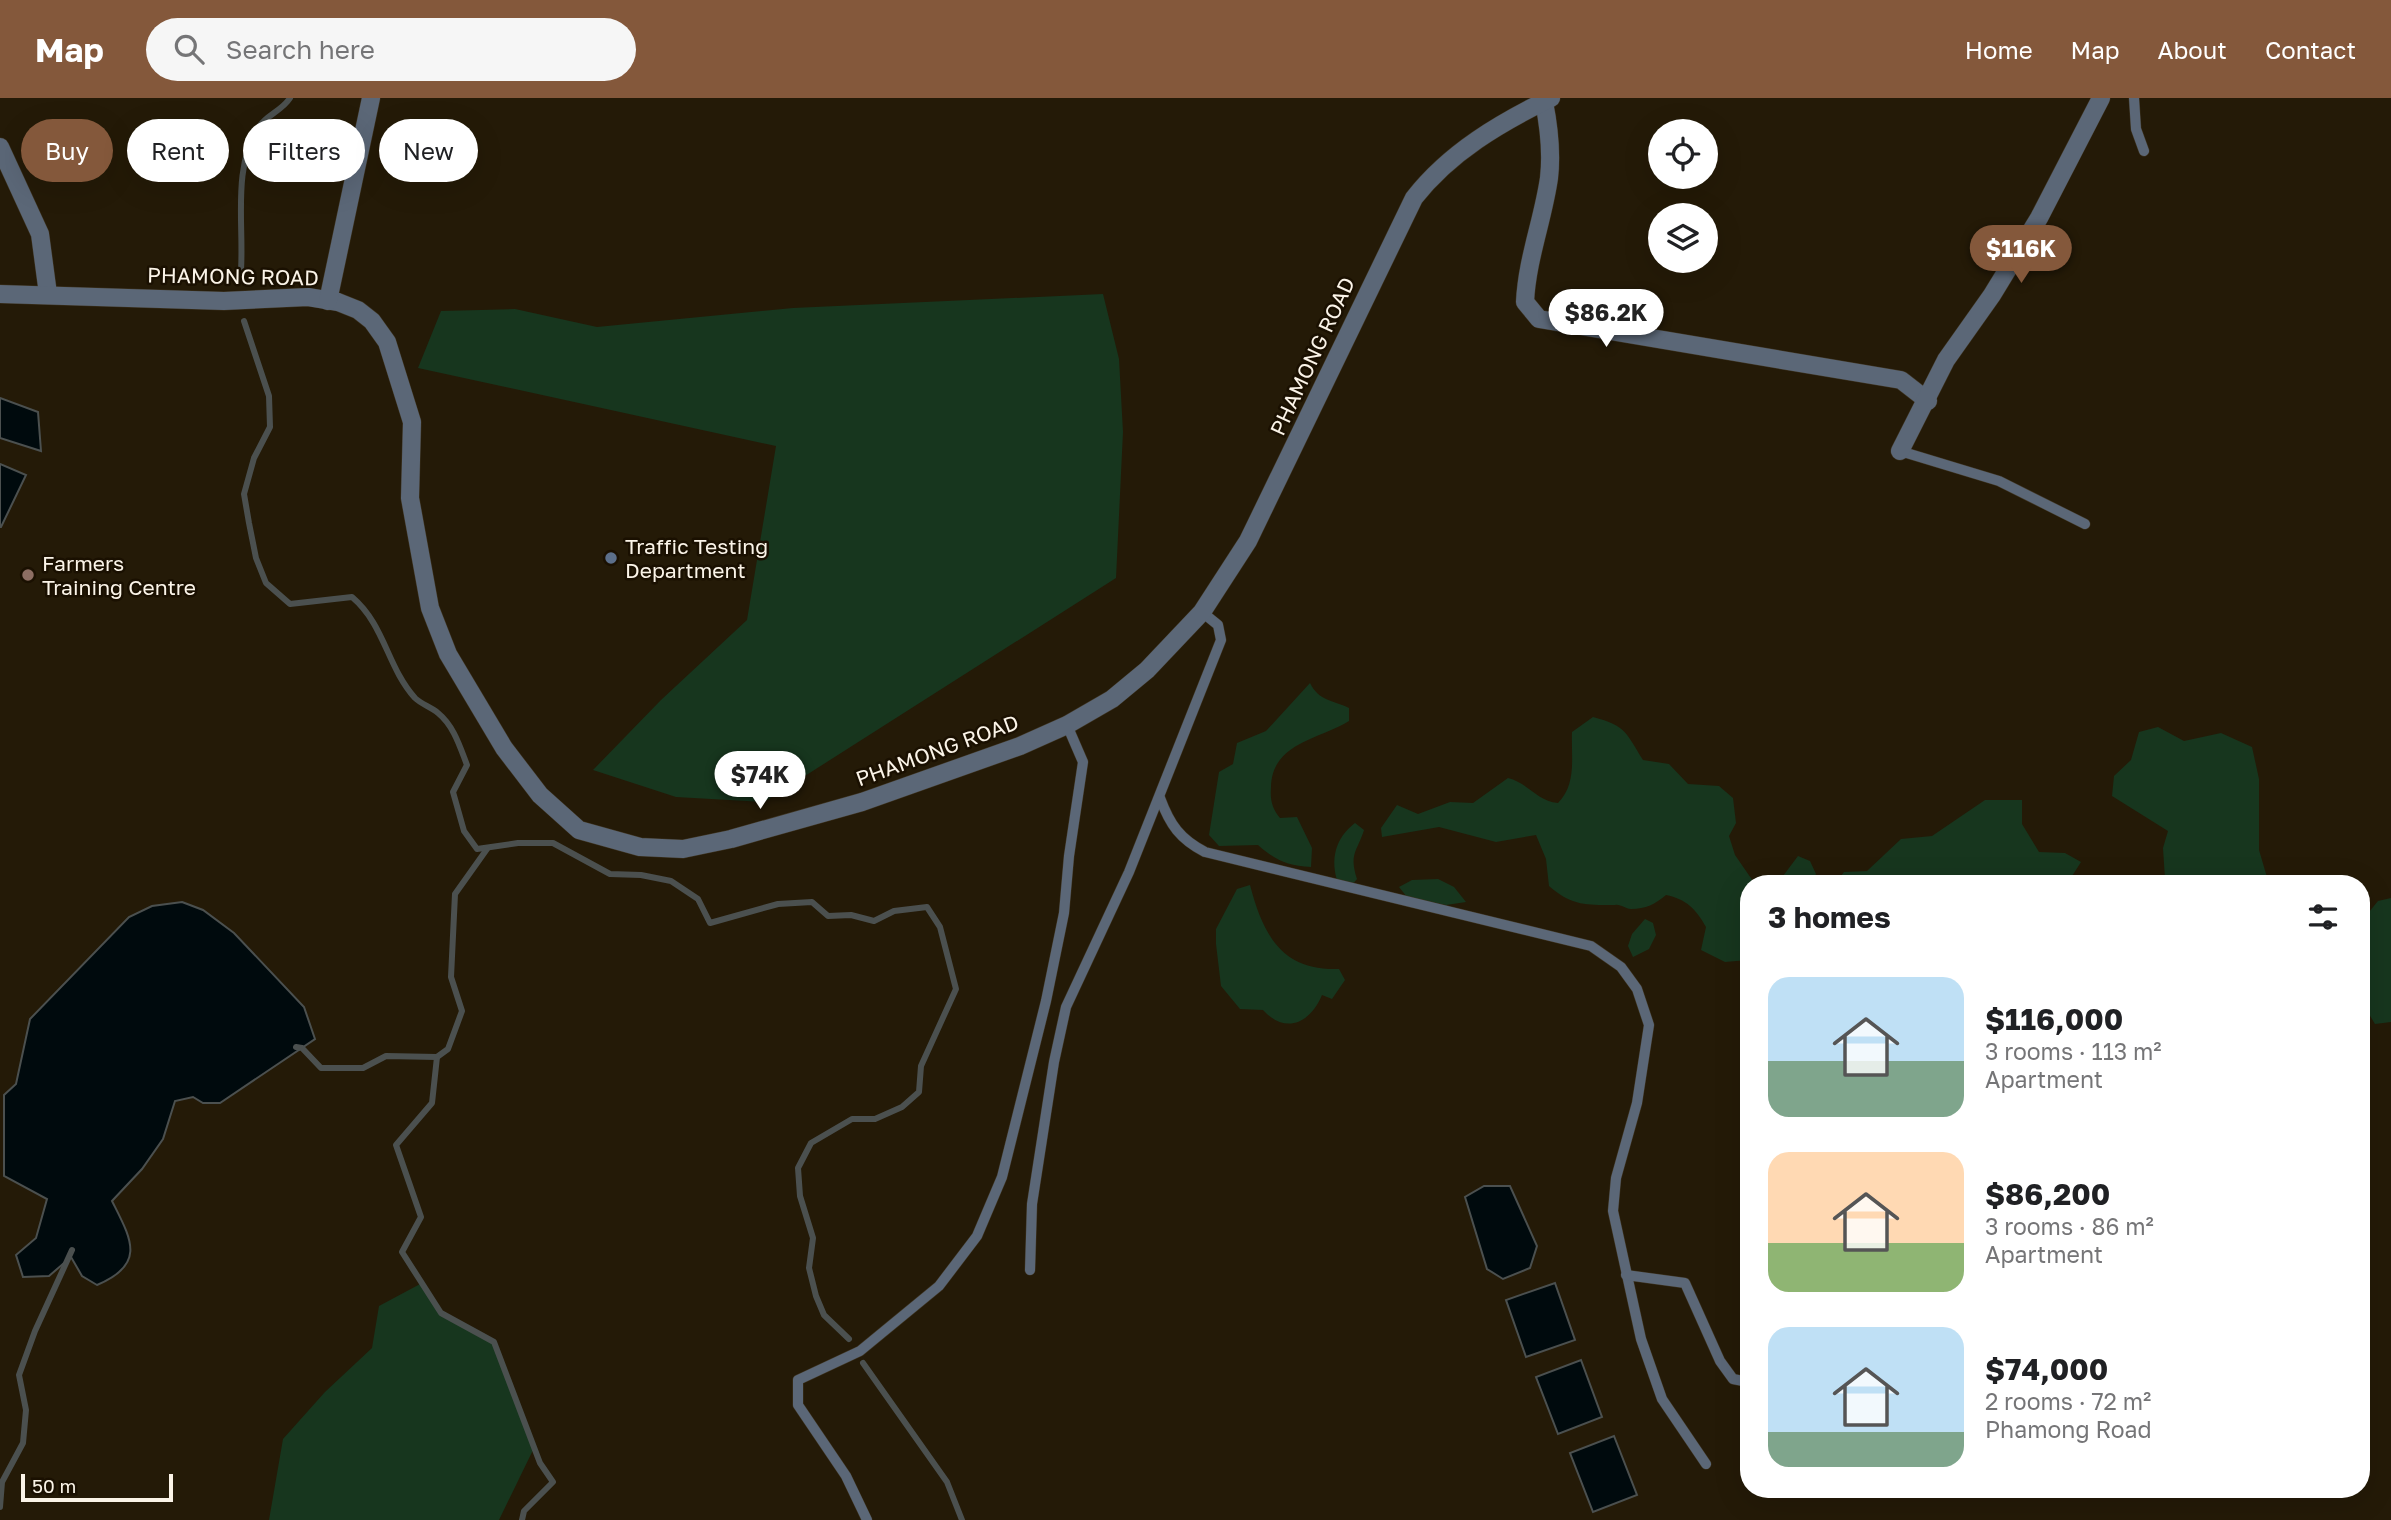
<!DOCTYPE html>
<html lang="en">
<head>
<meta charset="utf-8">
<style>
	body { margin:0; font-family:"Golos Text",sans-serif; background:#f6f6f6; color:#202124; height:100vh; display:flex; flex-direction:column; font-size:26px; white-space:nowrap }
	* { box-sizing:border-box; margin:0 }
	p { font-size:23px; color:#757577 }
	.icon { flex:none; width:38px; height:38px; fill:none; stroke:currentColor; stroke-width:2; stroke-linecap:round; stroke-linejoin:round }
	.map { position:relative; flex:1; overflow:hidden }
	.sheet { position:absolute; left:1740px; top:777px; width:630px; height:623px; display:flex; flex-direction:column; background:#fff; border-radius:28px; box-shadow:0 7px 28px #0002 }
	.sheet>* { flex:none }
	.top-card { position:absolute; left:21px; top:21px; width:665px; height:63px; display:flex; gap:14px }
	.fabs { position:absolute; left:1648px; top:21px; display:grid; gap:14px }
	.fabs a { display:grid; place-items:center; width:70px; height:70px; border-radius:50%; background:#fff; box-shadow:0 7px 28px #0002; font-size:35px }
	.scale { position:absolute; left:21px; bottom:18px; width:152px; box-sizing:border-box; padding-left:7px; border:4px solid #fbf4e8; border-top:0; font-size:19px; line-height:24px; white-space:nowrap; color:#fbf4e8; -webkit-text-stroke:5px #1a1001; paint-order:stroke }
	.price { position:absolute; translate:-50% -60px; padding:0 16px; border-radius:24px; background:#fff; color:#222; font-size:23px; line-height:46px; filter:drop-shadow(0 2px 4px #0008) }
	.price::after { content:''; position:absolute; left:50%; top:42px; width:21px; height:16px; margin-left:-10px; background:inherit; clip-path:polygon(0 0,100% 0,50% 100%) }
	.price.on { background:#84583b; color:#fff }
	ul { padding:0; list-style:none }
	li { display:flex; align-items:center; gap:21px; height:175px; padding:0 28px }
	li span { display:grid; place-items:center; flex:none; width:196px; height:140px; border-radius:21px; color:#555 }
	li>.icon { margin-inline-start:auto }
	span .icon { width:84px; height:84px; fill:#fffc; stroke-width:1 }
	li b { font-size:30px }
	h2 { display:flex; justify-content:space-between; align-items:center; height:84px; padding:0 28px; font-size:30px }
	.tag { padding:0 24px; border-radius:32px; background:#fff; box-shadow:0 7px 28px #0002; font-size:24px; line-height:63px }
	.tag.on { background:#84583b; color:#fff }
	header { display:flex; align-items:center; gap:42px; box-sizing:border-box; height:98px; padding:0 35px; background:#84583b; color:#fff }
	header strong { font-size:33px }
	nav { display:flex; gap:38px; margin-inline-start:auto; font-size:24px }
	.search { width:490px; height:63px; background:#f6f6f6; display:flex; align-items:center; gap:18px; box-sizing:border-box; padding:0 24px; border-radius:38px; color:#757577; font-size:26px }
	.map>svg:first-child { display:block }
	.green { fill:#17361e }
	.water { fill:#000a0d; stroke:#4b504f; stroke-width:2 }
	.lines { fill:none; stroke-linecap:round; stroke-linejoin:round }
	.stream { stroke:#4b504f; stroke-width:6 }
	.lane-casing { stroke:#3e3422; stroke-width:11 }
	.street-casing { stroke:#3e3422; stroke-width:19 }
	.lane { stroke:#5b6777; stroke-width:10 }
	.street { stroke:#5b6777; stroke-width:18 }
	.service-dot { fill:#5c6f8a; stroke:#1a1001; stroke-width:2.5 }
	.education-dot { fill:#8d6e63; stroke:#1a1001; stroke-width:2.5 }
	.labels { text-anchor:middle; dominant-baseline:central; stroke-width:5; stroke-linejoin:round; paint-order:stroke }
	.street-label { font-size:21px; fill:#fbf4e8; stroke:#1a1001 }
	.poi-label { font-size:21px; fill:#fbf4e8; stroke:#1a1001; text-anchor:start }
</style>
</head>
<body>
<header>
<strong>Map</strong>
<div class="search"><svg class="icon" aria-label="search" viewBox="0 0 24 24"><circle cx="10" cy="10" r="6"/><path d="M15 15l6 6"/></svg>Search here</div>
<nav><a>Home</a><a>Map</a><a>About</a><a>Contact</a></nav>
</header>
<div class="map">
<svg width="2391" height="1422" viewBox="0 0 2391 1422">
	<rect width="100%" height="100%" fill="#241a07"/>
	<g class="green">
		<path d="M 1103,196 L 1119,261 L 1123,334 L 1116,480 L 764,704 L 676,699 L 593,672 L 661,602 L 747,522 L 776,348 L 418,270 L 441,213 L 515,211 L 597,229 L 793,210 Z"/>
		<path d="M 1310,585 C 1319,603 1332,602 1349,610 L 1349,623 C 1318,642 1272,645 1271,689 C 1270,702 1272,710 1280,720 L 1297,719 L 1312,750 L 1311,769 C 1287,768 1275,762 1258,747 L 1219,748 L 1209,737 L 1219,674 L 1233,666 L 1237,645 L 1266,633 Z"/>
		<path d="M 1593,619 C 1627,628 1626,635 1643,662 L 1669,666 L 1688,686 L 1719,688 L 1733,700 L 1736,725 L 1729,738 L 1735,757 L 1755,786 L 1748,786 L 1748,862 L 1725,864 L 1701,852 L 1706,829 C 1696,811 1686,801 1666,797 C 1655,806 1646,811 1631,811 C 1625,811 1621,806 1615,807 C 1586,807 1572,808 1549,788 L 1546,761 L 1536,737 L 1496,744 L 1439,729 L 1382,739 L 1381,730 L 1397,707 L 1418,716 L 1450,704 L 1473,705 L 1508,680 C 1528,685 1537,703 1558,705 C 1577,686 1571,659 1572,634 Z"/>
		<path d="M 2158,629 L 2184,643 L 2221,635 L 2252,649 L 2259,681 L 2259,752 L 2269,786 L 2158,786 L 2165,781 L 2163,750 L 2168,733 L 2112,698 L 2114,678 L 2131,662 L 2139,634 Z"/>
		<path d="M 1985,702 L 2022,702 L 2022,726 L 2039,754 L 2065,755 L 2081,764 L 2067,786 L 1835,786 L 1844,774 L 1867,773 L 1901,741 L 1932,738 Z"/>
		<path d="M 1355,725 L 1364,732 C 1357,754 1349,755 1357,781 L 1351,788 L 1338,785 C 1330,762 1335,740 1355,725 Z"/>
		<path d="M 1798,758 L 1810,763 L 1816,776 L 1810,786 L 1770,786 L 1783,778 Z"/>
		<path d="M 1438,781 L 1454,789 L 1466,804 L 1446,807 L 1407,799 L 1399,789 L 1412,782 Z"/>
		<path d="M 1250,787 C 1263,836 1281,873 1339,871 L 1345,882 L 1332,901 L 1322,897 C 1310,925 1286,937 1263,912 L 1240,911 L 1221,888 L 1216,846 L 1216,831 L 1237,791 Z"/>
		<path d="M 2391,800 L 2391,924 L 2375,926 L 2366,911 L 2361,890 L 2361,824 L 2378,803 Z"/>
		<path d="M 1645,821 L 1653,825 L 1656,837 L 1649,851 L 1633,859 L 1628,848 L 1632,836 Z"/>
		<path d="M 422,1185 L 441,1215 L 494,1244 L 534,1350 L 499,1422 L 269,1422 L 283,1341 L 325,1294 L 372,1250 L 379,1208 Z"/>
	</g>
	<g class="water">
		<path d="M 0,300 L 38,314 L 41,353 L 0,340 Z"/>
		<path d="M 0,366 L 26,377 L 1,429 L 0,429 Z"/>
		<path d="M 182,804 L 203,812 L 234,835 L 304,909 L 315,941 L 220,1005 L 203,1005 L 193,999 L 175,1003 L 163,1041 L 142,1071 L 112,1103 C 131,1141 147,1166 97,1187 L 82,1178 L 71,1159 L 49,1178 L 23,1179 L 16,1157 L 36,1140 L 47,1101 L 4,1078 L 4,997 L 16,986 L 30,921 L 129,819 L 152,808 Z"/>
		<path d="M 1484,1088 L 1510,1088 L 1537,1148 L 1530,1170 L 1503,1181 L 1487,1171 L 1465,1099 Z"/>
		<path d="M 1555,1185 L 1575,1242 L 1526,1259 L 1506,1202 Z"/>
		<path d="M 1581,1262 L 1602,1319 L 1558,1336 L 1536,1279 Z"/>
		<path d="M 1614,1338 L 1637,1397 L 1593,1414 L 1570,1355 Z"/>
	</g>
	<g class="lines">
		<g class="stream">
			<path d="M 241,172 C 244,126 232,69 259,29 C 266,17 282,13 290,0"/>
			<path d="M 244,223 L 269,298 L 270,329 L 254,360 L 244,396 L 249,425 L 256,460 L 266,485 L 290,506 L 352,499 C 385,527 387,569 415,600 C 421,606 431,609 438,615 C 454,628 460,649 467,667 L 453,694 L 464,733 L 477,751 L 518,745 L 553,745 L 610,776 L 641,777 L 671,783 L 698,801 L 710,825 L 778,806 L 812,804 L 828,818 L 851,817 L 874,823 L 894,813 L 927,809 L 940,829 L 956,891 L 921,968 L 919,994 L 902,1009 L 875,1021 L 852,1021 L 811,1045 L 798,1070 L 800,1098 L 813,1140 L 809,1170 L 816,1198 L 824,1217 L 849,1241"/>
			<path d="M 487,751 L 455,796 L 451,879 L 462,913 L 448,951 L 437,959 L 432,1005 L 396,1047 L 421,1119 L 402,1154 L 441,1215 L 494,1244 L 540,1365 L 553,1384 L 524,1413 L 522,1422"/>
			<path d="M 296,949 L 302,950 L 321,970 L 363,970 L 386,958 L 437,959"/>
			<path d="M 863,1265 L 947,1384 L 962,1422"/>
			<path d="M 0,1409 L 2,1384 L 23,1345 L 26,1312 L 19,1277 L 35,1233 L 72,1152"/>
		</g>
		<defs>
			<g id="lane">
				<path d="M 2134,0 L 2136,31 L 2144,53"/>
				<path d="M 1900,353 L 1999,383 L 2085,426"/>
				<path d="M 1160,700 C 1170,727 1180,741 1205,754 L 1591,848 L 1621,869 L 1637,891 L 1649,927 L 1637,1005 L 1616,1080 L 1613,1113 L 1641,1241 L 1662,1301 L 1706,1366"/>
				<path d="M 1030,1172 L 1032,1106 L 1054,964 L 1066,909 L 1129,774 L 1221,542 L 1218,527 L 1202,514"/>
				<path d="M 1626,1177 L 1685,1185 L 1720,1263 L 1733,1281 L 1748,1284"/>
				<path d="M 867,1422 L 846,1378 L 798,1307 L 798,1282 L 860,1253 L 939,1188 L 977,1138 L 1002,1079 L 1046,903 L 1064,815 L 1069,758 L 1083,664 L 1067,627"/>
			</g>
			<g id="street">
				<path d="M 1544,4 C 1549,29 1552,54 1549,80 C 1543,122 1527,161 1525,204 L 1539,221 L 1901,282 L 1928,303"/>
				<path d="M 0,49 L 40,136 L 48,196"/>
				<path d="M 0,196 L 224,203 L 308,199 L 338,204 L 358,212 L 372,223 L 387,244 L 412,324 L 410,400 L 430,510 L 448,556 L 504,650 L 540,697 L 579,732 L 640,749 L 683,751 L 731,741 L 862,704 L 1020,648 L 1067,627 L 1112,601 L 1147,572 L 1202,514 L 1248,443 L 1414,100 C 1450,54 1500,25 1551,0"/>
				<path d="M 328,203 L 371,0"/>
				<path d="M 1900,353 L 1946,262 L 1992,197 L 2039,120 L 2101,0"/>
			</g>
		</defs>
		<use href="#lane" class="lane-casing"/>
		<use href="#street" class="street-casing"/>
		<use href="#lane" class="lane"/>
		<use href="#street" class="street"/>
	</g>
	<circle class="service-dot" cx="611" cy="460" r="7"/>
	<circle class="education-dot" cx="28" cy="477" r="7"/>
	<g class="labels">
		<g class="street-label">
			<text transform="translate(233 178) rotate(1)">PHAMONG ROAD</text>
			<text transform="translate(1312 258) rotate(-65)">PHAMONG ROAD</text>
			<text transform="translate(937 652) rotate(-20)">PHAMONG ROAD</text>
		</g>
		<g class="poi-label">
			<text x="625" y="448">Traffic Testing<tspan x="625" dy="24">Department</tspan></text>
			<text x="42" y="465">Farmers<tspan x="42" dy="24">Training Centre</tspan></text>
		</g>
	</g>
</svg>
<div class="fabs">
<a><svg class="icon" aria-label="locate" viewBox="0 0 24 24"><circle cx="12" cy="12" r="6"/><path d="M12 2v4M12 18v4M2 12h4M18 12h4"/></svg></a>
<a><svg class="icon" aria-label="layers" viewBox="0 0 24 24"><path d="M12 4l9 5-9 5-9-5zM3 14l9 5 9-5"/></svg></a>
</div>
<div class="scale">50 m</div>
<b class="price on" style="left:2021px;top:187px">$116K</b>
<b class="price" style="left:1606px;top:251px">$86.2K</b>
<b class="price" style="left:760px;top:713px">$74K</b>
<div class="top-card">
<a class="tag on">Buy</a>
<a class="tag">Rent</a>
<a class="tag">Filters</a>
<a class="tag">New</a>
</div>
<section class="sheet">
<h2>3 homes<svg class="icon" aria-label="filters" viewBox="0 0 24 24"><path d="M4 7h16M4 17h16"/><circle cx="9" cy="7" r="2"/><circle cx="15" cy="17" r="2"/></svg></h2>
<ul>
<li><span style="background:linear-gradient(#bfe0f5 60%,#7fa58c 0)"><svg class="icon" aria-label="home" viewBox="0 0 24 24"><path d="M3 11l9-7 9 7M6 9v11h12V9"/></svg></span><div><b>$116,000</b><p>3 rooms · 113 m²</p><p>Apartment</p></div></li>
<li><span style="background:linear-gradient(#ffd9b3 65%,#8fb573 0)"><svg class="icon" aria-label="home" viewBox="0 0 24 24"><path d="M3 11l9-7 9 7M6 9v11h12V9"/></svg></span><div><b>$86,200</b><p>3 rooms · 86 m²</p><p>Apartment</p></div></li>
<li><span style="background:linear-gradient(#bfe0f5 75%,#7fa58c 0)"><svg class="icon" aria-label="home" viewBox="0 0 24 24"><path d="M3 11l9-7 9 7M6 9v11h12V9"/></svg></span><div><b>$74,000</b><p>2 rooms · 72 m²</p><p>Phamong Road</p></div></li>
</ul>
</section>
</div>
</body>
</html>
